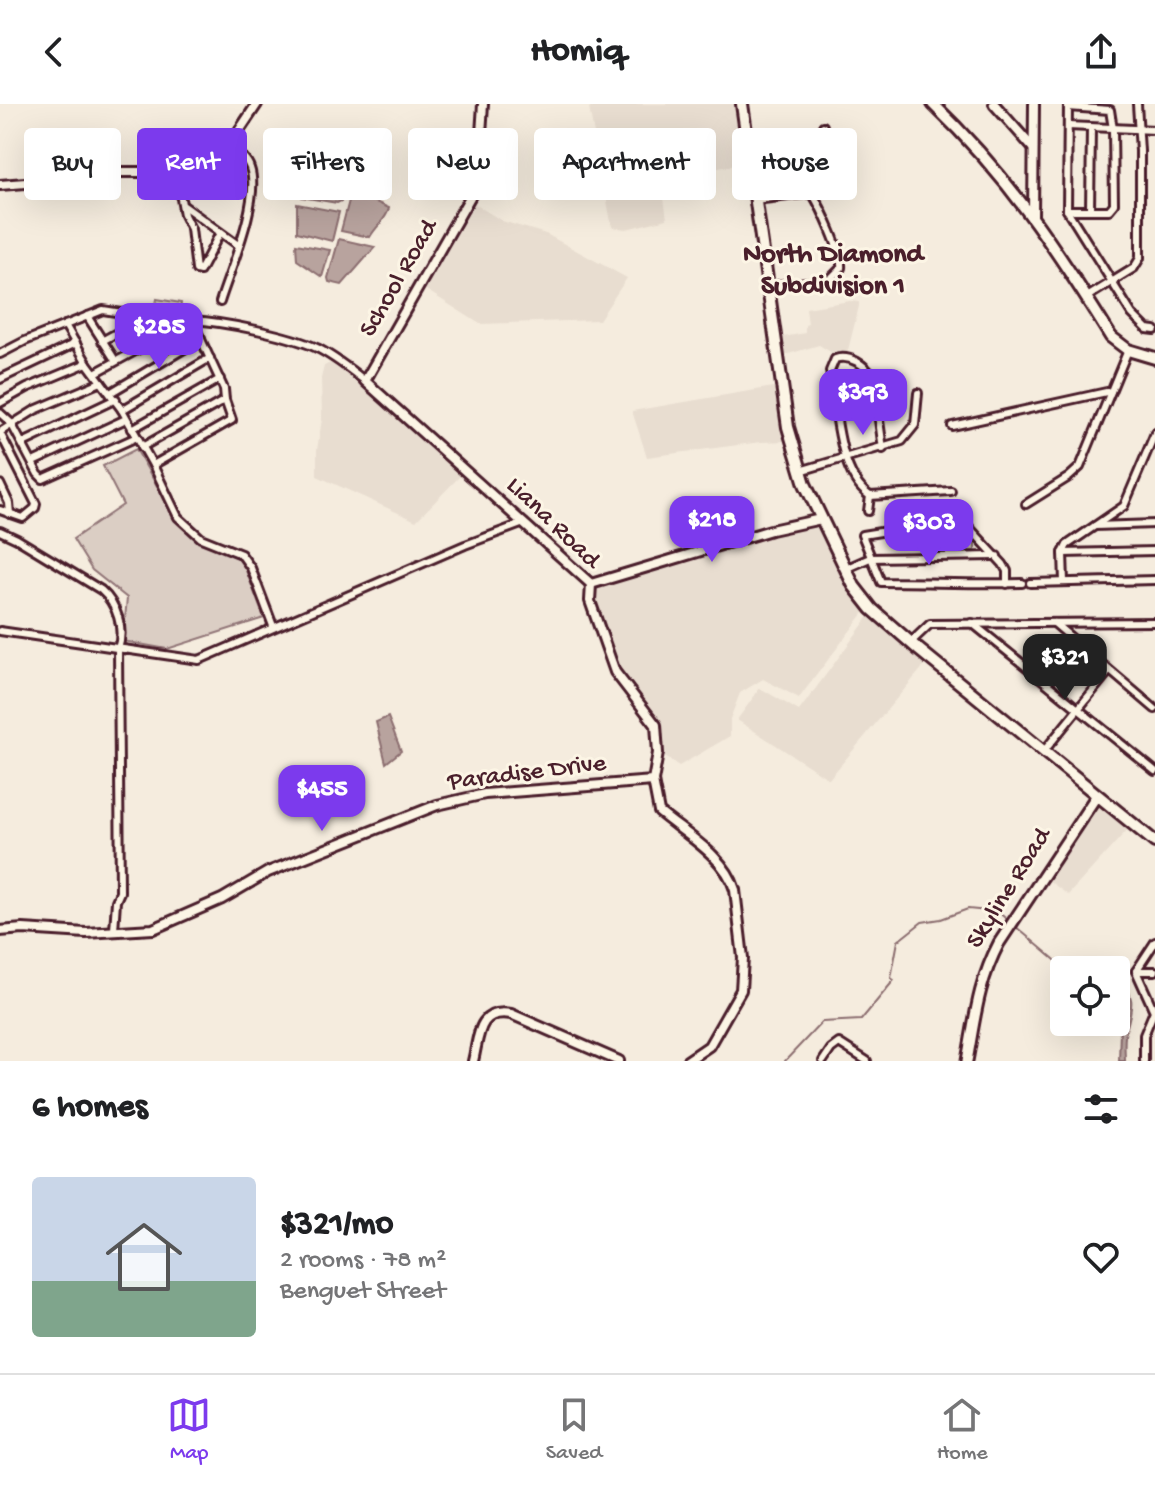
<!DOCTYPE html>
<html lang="en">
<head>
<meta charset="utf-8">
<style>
	body { margin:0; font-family:"Gochi Hand",sans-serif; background:#f6f6f6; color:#202124; height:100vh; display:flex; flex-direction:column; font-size:30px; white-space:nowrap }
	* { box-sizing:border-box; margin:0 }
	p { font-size:26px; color:#757577 }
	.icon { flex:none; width:44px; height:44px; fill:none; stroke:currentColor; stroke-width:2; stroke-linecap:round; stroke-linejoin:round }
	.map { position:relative; height:957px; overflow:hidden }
	.sheet { display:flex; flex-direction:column; background:#fff; flex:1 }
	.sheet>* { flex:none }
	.guide { position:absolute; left:24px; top:24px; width:1108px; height:72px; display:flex; gap:16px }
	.fabs { position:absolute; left:1050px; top:852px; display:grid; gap:16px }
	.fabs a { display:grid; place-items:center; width:80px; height:80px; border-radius:8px; background:#fff; box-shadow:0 8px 32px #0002; font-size:40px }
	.price { position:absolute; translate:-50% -68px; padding:0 18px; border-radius:16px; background:#7c3aed; color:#fff; font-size:26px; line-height:52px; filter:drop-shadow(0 2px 4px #0008) }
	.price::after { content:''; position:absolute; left:50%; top:48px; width:24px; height:18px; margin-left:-12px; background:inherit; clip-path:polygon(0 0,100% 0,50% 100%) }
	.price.active { background:#222; color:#fff }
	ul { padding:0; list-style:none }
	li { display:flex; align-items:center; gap:24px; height:200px; padding:0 32px }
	li span { display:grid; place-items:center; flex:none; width:224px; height:160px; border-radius:8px; color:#555 }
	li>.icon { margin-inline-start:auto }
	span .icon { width:96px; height:96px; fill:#fffc; stroke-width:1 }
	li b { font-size:34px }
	h2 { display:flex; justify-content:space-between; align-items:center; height:96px; padding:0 32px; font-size:34px }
	.chip { padding:0 28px; border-radius:8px; background:#fff; box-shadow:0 8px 32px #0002; font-size:28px; line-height:72px }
	.chip.active { background:#7c3aed; color:#fff }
	header { display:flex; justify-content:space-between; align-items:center; height:104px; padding:0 32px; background:#fff; font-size:36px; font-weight:800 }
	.dock { display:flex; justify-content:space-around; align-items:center; height:112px; border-top:2px solid #e0e0e0; background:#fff; font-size:22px; color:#757577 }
	.dock a { display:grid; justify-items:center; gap:4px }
	.dock .active { color:#7c3aed }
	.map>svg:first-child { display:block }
	.built { fill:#e8ddd0 }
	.green { fill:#dbcec4; stroke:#927678; stroke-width:2 }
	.water { fill:#b8a39e; stroke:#8c6e70; stroke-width:2 }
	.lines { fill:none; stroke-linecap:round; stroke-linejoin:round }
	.stream { stroke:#8c6e70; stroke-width:2 }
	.minor-casing { stroke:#4a1f2b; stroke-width:12 }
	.tertiary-casing { stroke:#4a1f2b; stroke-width:14 }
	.secondary-casing { stroke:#4a1f2b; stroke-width:15 }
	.primary-casing { stroke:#4a1f2b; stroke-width:16 }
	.minor { stroke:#fcf5e5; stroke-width:6 }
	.tertiary { stroke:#fcf5e5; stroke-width:8 }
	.secondary { stroke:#fcf5e5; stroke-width:9 }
	.primary { stroke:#fcf5e5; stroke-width:10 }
	.labels { text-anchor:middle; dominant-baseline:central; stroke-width:6; stroke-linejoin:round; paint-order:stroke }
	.street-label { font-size:26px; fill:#4a1f2b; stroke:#fcf5e5 }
	.neighbourhood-label { font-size:28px; font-weight:bold; fill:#4a1f2b; stroke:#fcf5e5 }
</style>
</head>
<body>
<header><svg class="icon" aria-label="back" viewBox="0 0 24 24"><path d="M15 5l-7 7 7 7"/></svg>Homiq<svg class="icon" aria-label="share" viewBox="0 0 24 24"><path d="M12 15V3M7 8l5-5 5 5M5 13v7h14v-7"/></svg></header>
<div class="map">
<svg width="1155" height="957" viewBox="0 0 1155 957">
	<rect width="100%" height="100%" fill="#f5ecde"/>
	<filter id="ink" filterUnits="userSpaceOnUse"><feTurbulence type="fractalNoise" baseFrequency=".0125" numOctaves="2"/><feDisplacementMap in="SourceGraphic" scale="16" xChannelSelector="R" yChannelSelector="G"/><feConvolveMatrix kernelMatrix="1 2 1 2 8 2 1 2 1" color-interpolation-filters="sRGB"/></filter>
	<g filter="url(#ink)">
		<g class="built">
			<path d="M 606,0 L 736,0 L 744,60 L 661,73 L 667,115 L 626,125 L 612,123 L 589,4 Z"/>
			<path d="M 810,56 L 814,85 L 762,93 L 757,62 Z"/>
			<path d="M 475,100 L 502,117 L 546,130 L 627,174 L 599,216 L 480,220 L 423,184 Z"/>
			<path d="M 850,197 L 859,198 L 859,202 L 847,250 L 840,248 L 834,250 L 819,241 L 785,251 L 783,233 L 805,229 L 805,221 L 808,220 L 806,204 Z"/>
			<path d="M 330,259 L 361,279 L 462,370 L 416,417 L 317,372 L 317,346 L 322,315 L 321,274 L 324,262 Z"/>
			<path d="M 779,282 L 787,337 L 761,338 L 647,353 L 632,307 Z"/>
			<path d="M 816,419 L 869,502 L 799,594 L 763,575 L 740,589 L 730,615 L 730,632 L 679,662 L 662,651 L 659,613 L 621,565 L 591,483 Z"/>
			<path d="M 870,511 L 929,556 L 829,675 L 737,616 L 760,584 L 799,607 Z"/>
			<path d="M 1099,700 L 1129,724 L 1068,791 L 1048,776 Z"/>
		</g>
		<g class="green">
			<path d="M 157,195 L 181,199 L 178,219 L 153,214 Z"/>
			<path d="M 136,345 L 157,382 L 194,431 L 242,456 L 264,514 L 167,545 L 123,537 L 127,494 L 92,466 L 73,435 L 123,401 L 103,362 Z"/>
			<path d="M 951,429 L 975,430 L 975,447 L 950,447 Z"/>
		</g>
		<g class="water">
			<path d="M 308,66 L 343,74 L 345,77 L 341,97 L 337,99 L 302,93 L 298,83 L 302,67 Z"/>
			<path d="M 356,85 L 360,85 L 371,96 L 389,104 C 387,115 376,122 370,133 L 341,127 L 351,89 Z"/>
			<path d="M 297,100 L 339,108 L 332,137 L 297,128 Z"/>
			<path d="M 339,135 L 375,143 L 342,181 L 329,178 L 328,174 Z"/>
			<path d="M 296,140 L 330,146 L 322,173 L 297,156 Z"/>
			<path d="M 388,613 L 401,647 L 386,659 L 376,618 Z"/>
			<path d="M 1116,876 C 1137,887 1132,904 1127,923 C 1123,933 1125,947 1125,957 L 1119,957 L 1120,926 L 1126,910 L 1127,893 L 1122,887 L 1116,885 Z"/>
		</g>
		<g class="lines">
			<g class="stream">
				<path d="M 1015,822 L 1067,866"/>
				<path d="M 785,957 L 822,918 L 861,916 L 894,876 L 891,874 L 898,837 L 922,818 L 941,815 L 968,805 L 998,808 L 1010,818"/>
			</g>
			<defs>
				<g id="minor">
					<path d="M 1068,0 L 1067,106 L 1132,210 L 1147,225 L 1155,226"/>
					<path d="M 1068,22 L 1155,26"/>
					<path d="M 176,68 L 184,111 L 191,125 L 196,166 L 200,167 L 220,129"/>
					<path d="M 755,96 L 830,87 L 832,75 L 823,22"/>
					<path d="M 184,102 L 238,141"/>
					<path d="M 1067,106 L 1109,106 L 1114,100 L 1113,25 L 1110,6 L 1068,3"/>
					<path d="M 1090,106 L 1091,24"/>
					<path d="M 768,182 L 829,176 L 841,164 C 843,150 821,103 812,89"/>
					<path d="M 1087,193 L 1134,164 L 1140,154 L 1140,47 L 1137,0"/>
					<path d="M 220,198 C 230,166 261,95 250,64 C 247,54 237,48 229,42"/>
					<path d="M 87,212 L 115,256"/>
					<path d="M 192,216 C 224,218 290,231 319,245 C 336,254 350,265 365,277"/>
					<path d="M 65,221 L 87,259 L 122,306 L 153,361 L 178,413 L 201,434 L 241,450 L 251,464 L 273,522"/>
					<path d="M 102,237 L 144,214"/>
					<path d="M 0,250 L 25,237 L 103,206 L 141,212 L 158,233"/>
					<path d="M 95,269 L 192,216"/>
					<path d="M 0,275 L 76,239"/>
					<path d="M 110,289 L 201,235"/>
					<path d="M 0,299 L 27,284 L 87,259"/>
					<path d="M 122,306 L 210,254"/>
					<path d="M 0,309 L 11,319 L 38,370 L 43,375 L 137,333"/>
					<path d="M 952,322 L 1111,287"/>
					<path d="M 132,325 L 220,275"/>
					<path d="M 0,328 L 35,306 L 101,278"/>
					<path d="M 0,329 L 36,400 L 35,404 L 23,414 L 0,406"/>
					<path d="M 23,339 L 116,295"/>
					<path d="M 142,343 L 225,296"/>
					<path d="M 883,345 L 873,273 C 865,261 850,250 835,255 L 830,267 C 836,302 838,371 870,392 L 951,387"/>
					<path d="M 33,358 L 126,315"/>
					<path d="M 153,361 L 232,316 L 225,296 L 224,285 L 192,216"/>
					<path d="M 800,367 L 902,337 L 915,321 L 918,289"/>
					<path d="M 0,380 L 9,399 L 10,410"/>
					<path d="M 1026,400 L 1069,373 L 1080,363 L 1128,246"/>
					<path d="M 868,407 L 870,392"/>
					<path d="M 1095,422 L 1155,420"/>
					<path d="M 0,427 L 17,435 L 101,486 C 117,500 125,525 118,545 L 120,788 L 116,797 L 114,826"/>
					<path d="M 1063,449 L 1155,447"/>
					<path d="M 845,465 L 870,454 L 997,452"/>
					<path d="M 1064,478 L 1063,449 L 1067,441 L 1124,402 L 1155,329"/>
					<path d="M 1030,479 L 1155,476"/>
					<path d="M 1007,480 L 1007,467 L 1003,460 L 967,421 L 899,425 L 862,431 L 881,478 C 928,478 975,480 1022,479"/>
					<path d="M 972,519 L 1155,667"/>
					<path d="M 1054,519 L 1155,605"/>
					<path d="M 0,527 L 199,556 L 465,441 L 524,419"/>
					<path d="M 911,538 L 930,520 L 1155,518"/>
					<path d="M 1044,647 L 1109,567"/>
					<path d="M 1136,867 L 1155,867"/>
					<path d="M 823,957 L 831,945 L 839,939 L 867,957"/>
					<path d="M 1144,957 L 1144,931 L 1154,907 L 1136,867 L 1155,838"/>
				</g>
				<g id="tertiary">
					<path d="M 483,0 L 479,60 L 474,86 L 365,277 L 591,480"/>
					<path d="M 994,0 L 1033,44"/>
					<path d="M 0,81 L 64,76 L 109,68 L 176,68 L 192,65 L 210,57 L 229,42 L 257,0"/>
					<path d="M 1033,112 L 1034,0"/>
					<path d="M 591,480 L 590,497 L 615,568 L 656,621 L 658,649 L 653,677 L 659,708 C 685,730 725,752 735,786 L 743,854 L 741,886 L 709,942 L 687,957"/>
					<path d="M 591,480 L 771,426 L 821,415"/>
					<path d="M 0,827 L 23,825 L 86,829 L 153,825 L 222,795 L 268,768 L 437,701 L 485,690 L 653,677"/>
					<path d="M 473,957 C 479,934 477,904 511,910 L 619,957"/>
				</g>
				<path id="secondary" d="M 967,957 C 975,914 978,879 999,839 L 1097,691"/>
				<g id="primary">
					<path d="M 742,0 L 788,323 L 805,380 L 854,482 L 872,505 L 918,545 L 1155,738"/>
					<path d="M 933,0 C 1009,73 1056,144 1111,233 L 1128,246 L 1155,254"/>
				</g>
			</defs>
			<use href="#minor" class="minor-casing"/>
			<use href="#tertiary" class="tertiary-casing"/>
			<use href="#secondary" class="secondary-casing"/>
			<use href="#primary" class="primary-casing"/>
			<use href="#minor" class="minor"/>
			<use href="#tertiary" class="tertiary"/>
			<use href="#secondary" class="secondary"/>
			<use href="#primary" class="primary"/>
		</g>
	</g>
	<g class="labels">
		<g class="street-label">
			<text transform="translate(400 175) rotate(-60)">School Road</text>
			<text transform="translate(552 420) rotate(44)">Liana Road</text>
			<text transform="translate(527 670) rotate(-7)">Paradise Drive</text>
			<text transform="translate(1010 785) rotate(-58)">Skyline Road</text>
		</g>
		<g class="neighbourhood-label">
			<text x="833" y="151">North Diamond<tspan x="833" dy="32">Subdivision 1</tspan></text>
		</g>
	</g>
</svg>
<div class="fabs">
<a><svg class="icon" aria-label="locate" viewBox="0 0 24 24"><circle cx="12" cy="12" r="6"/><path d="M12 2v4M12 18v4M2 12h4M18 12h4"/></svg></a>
</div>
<b class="price" style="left:159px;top:267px">$285</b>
<b class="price" style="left:863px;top:333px">$393</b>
<b class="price" style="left:712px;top:460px">$218</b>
<b class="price" style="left:929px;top:463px">$303</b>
<b class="price active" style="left:1065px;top:598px">$321</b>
<b class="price" style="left:322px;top:729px">$455</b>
<div class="guide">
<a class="chip">Buy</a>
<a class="chip active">Rent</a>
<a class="chip">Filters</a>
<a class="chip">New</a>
<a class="chip">Apartment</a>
<a class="chip">House</a>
</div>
</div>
<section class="sheet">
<h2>6 homes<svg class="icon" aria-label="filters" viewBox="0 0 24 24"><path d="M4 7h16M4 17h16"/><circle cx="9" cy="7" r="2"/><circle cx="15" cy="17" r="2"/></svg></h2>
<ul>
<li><span style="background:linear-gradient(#c9d6e8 65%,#7fa58c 0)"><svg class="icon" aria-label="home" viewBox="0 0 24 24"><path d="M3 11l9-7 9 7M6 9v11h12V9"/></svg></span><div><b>$321/mo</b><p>2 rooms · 78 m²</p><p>Benguet Street</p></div><svg class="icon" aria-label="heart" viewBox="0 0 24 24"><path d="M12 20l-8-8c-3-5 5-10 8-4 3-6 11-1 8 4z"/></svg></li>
</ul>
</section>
<nav class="dock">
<a class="active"><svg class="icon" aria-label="map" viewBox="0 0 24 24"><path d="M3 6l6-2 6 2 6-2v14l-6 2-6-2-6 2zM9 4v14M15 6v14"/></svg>Map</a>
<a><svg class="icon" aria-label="saved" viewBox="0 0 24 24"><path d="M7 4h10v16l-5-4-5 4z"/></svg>Saved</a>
<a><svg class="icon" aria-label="home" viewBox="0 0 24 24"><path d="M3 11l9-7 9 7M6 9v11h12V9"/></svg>Home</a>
</nav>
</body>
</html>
